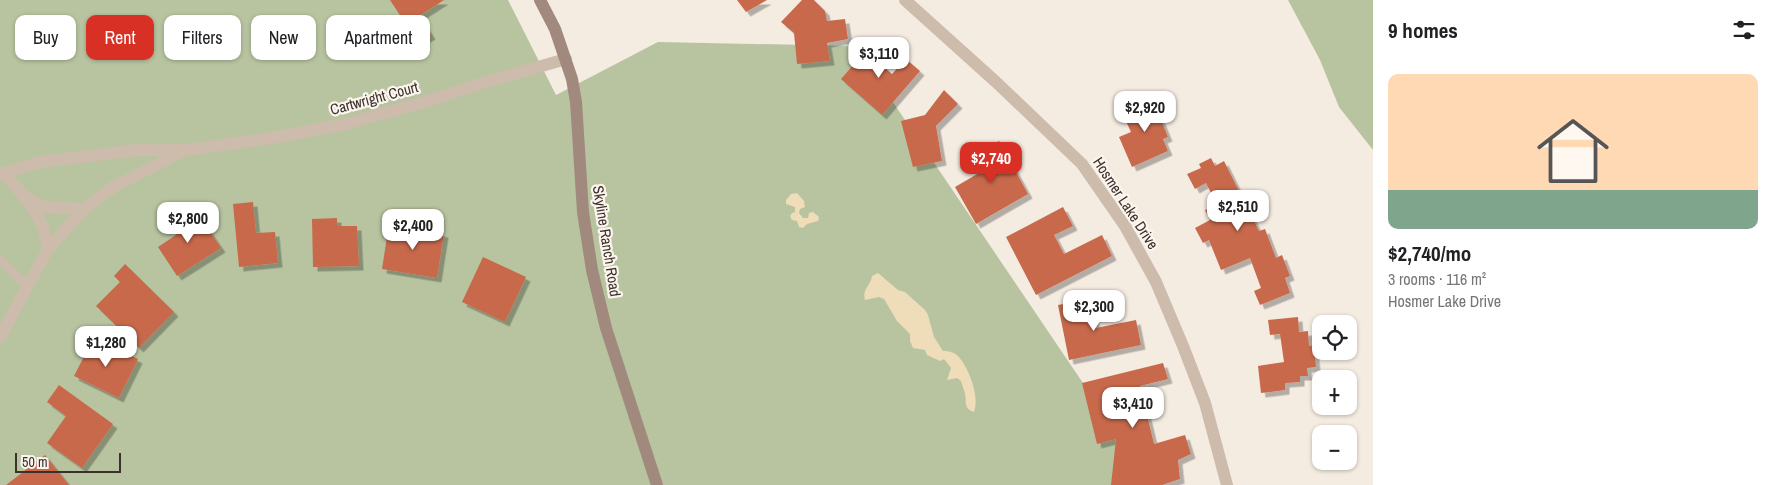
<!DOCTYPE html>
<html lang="en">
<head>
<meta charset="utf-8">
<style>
	body { margin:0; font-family:"Archivo Narrow",sans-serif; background:#f6f6f6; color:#202124; height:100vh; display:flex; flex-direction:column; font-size:19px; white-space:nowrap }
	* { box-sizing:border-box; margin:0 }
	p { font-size:16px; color:#757577 }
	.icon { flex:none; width:28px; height:28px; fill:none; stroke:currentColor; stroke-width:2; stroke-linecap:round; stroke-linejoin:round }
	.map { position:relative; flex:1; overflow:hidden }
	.panel { display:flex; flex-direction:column; background:#fff; width:400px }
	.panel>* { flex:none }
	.hud { position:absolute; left:15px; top:15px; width:475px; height:45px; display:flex; gap:10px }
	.fabs { position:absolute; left:1312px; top:315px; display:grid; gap:10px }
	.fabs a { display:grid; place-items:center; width:45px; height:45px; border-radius:10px; background:#fff; box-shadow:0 1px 4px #0004; font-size:25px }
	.scale { position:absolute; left:15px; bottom:12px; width:106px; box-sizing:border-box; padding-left:5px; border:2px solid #3b302b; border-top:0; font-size:14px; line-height:18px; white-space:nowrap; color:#3b302b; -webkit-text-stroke:4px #fbf5ee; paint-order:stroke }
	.price { position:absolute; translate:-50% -42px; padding:0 11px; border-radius:10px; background:#fff; color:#222; font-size:16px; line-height:32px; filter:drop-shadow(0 1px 2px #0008) }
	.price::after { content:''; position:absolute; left:50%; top:30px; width:15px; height:11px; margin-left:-8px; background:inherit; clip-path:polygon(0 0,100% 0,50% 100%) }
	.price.current { background:#d93025; color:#fff }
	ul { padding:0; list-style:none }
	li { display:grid; align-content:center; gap:10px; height:265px; padding:0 15px }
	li+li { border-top:1px solid #e0e0e0 }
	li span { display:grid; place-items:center; height:155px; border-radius:10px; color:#555 }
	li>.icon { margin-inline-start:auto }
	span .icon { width:90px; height:90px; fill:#fffc; stroke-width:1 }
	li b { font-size:21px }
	h2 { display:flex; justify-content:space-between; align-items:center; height:60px; padding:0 15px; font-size:21px }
	.chip { padding:0 18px; border-radius:10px; background:#fff; box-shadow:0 1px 4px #0004; font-size:18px; line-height:45px }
	.chip.current { background:#d93025; color:#fff }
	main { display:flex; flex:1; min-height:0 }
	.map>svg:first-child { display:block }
	.green { fill:#b8c4a0 }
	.sand { fill:#efdcb8 }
	.building { fill:#c8694b; filter:url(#shadow) }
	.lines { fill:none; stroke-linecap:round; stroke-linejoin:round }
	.lane { stroke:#cdbbac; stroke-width:8 }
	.street { stroke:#cdbbac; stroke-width:12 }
	.secondary { stroke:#a18a7d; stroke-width:12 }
	.labels { text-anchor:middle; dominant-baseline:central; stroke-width:4.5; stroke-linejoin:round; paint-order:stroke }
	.street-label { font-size:15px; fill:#3b302b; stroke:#fbf5ee }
</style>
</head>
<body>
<main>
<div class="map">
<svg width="1373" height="485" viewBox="0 0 1373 485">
	<defs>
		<filter id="shadow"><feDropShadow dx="4.5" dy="4.5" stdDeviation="0" flood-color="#0004"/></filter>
	</defs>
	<rect width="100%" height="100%" fill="#f4ebe1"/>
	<g class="green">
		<path d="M 0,0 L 508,0 L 556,95 L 658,42 L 855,46 L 1152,485 L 0,485 Z"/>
		<path d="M 1288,0 L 1373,0 L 1373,150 L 1339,107 L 1320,60 Z"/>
	</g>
	<g class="sand">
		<path d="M 797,193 L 804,201 L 805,207 L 800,209 L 799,213 L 803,218 L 808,218 L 809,213 L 813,212 L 819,217 L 818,221 L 807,224 L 803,228 L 799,227 L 797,221 L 792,220 L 790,216 L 792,213 L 795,212 L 795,207 L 786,204 L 786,200 L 791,194 Z"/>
		<path d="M 878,273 L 898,290 L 905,292 L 925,310 L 928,315 L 934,337 L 943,351 C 949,351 954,352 958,356 C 969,368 980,397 974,412 C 963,408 967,402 965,394 C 964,389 962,385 961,381 L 957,378 L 947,380 L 951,368 L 944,359 L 940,361 L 927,355 L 925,350 L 913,348 L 910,341 L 910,334 L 897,321 L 884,299 L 879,297 L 865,300 C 862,289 871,285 872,276 Z"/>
	</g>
	<g class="building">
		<path d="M 390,0 L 444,0 L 419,16 L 431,35 L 418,43 Z"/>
		<path d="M 737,0 L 767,0 L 746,12 Z"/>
		<path d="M 802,0 L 814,0 L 825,11 L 827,21 L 845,19 L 848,39 L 827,43 L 830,61 L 797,64 L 794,33 L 781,22 Z"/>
		<path d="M 875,40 L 885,48 L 876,60 L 892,74 L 906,59 L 920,71 L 882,115 L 841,79 Z"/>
		<path d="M 944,90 L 958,104 L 936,126 L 942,161 L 913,167 L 901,121 L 925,115 Z"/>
		<path d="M 1157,97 L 1161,108 L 1157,110 L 1168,137 L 1163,139 L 1168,151 L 1132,167 L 1119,137 L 1131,132 L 1124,117 L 1136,112 L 1134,106 Z"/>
		<path d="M 999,141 L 1028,194 L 976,224 L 955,187 L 979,173 L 970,157 Z"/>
		<path d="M 1211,158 L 1215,166 L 1224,161 L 1259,231 L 1265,229 L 1276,258 L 1282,255 L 1290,276 L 1285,278 L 1290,293 L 1260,305 L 1254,291 L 1261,288 L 1250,258 L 1221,270 L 1209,240 L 1203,243 L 1195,228 L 1210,220 L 1205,210 L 1217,205 L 1206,183 L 1195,189 L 1187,174 L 1201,168 L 1199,164 Z"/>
		<path d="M 253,202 L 256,233 L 275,232 L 278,263 L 239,267 L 233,204 Z"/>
		<path d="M 1063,207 L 1073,226 L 1054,235 L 1064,254 L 1102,235 L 1112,256 L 1036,295 L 1006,237 Z"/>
		<path d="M 184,211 L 195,228 L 204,223 L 221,248 L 177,276 L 158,247 L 176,235 L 168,221 Z"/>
		<path d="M 337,218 L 337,226 L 357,226 L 359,266 L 313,267 L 312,219 Z"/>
		<path d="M 389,224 L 444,233 L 437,278 L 382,269 Z"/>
		<path d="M 483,257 L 526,277 L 505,322 L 462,302 Z"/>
		<path d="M 125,264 L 174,312 L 139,348 L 96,306 L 120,282 L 114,276 Z"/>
		<path d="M 1090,299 L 1096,328 L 1136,320 L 1141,345 L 1069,360 L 1058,305 Z"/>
		<path d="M 1298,317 L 1299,332 L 1308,331 L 1309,346 L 1314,345 L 1316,367 L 1307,368 L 1308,376 L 1300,376 L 1300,382 L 1285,383 L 1285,390 L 1261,393 L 1258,366 L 1284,362 L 1280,334 L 1270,335 L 1268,320 Z"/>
		<path d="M 94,337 L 138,359 L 119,398 L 74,376 Z"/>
		<path d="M 1163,363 L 1168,379 L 1140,386 L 1154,444 L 1185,435 L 1191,454 L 1178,460 L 1180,479 L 1162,485 L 1111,485 L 1116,439 L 1097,444 L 1082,383 Z"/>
		<path d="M 59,385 L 113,424 L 82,468 L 47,443 L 66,416 L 47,402 Z"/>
		<path d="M 45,455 L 69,485 L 6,485 Z"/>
	</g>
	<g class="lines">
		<path class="lane" d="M 0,259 L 27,286"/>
		<g class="street">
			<path d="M 905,0 L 996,82 L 1082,164 L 1125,226 L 1156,282 L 1183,346 L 1205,403 L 1227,485"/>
			<path d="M 186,150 L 265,139 L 346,124 L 431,100 L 479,84 L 566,59"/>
			<path d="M 3,173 C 17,188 32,203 41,223 C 45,230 46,241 48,249"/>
			<path d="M 0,174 L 40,162 L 137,150 L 186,150 L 113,187 L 84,209 L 48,249 L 0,337"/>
			<path d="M 28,199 L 45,207 L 84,209"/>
		</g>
		<path class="secondary" d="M 540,0 L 555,29 L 572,79 L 576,102 L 583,212 L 592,270 L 606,328 L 657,485"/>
	</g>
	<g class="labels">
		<g class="street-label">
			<text transform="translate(374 98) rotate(-15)">Cartwright Court</text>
			<text transform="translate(1126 203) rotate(57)">Hosmer Lake Drive</text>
			<text transform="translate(607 241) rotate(81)">Skyline Ranch Road</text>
		</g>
	</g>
</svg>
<div class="fabs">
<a><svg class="icon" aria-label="locate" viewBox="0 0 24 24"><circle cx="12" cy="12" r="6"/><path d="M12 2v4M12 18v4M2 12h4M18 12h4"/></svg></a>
<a>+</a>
<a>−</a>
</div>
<div class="scale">50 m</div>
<b class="price" style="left:879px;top:79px">$3,110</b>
<b class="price" style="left:1145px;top:133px">$2,920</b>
<b class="price current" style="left:991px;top:184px">$2,740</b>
<b class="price" style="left:1238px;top:232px">$2,510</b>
<b class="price" style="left:188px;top:244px">$2,800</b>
<b class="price" style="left:413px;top:251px">$2,400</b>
<b class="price" style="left:1094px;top:332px">$2,300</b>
<b class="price" style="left:106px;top:368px">$1,280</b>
<b class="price" style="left:1133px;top:429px">$3,410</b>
<div class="hud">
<a class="chip">Buy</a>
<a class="chip current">Rent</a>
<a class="chip">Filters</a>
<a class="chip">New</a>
<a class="chip">Apartment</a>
</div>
</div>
<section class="panel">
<h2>9 homes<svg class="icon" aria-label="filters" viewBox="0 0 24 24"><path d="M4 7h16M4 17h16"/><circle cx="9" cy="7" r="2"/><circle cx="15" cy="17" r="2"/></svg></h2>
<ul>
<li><span style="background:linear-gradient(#ffd9b3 75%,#7fa58c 0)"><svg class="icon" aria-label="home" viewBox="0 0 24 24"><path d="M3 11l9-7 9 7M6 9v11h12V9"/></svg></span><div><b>$2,740/mo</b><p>3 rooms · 116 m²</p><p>Hosmer Lake Drive</p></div></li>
</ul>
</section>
</main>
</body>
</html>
